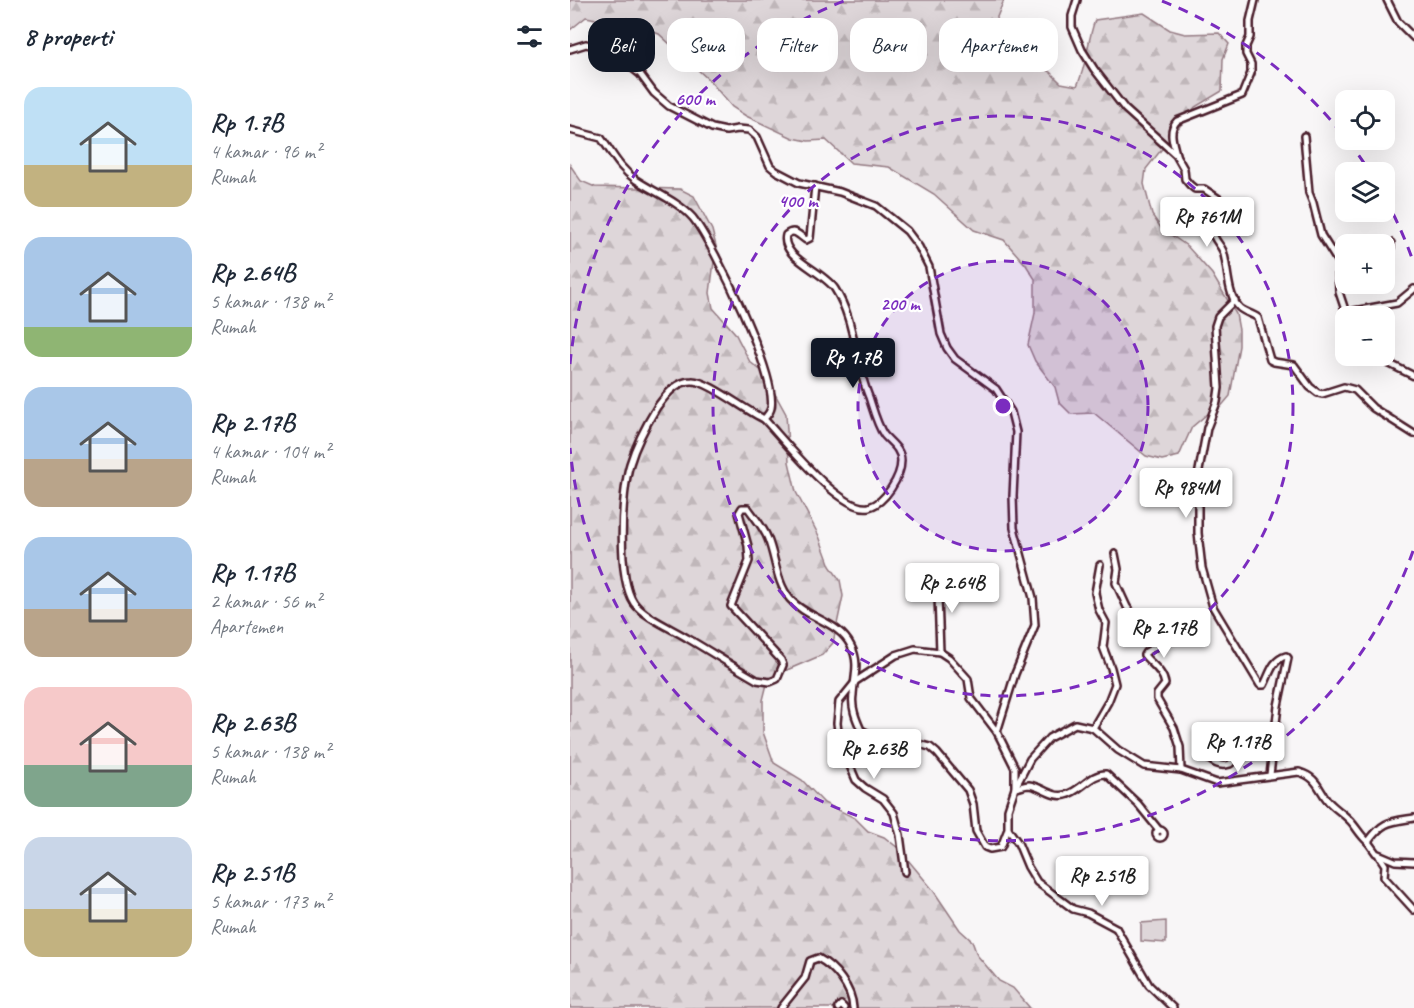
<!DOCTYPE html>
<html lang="id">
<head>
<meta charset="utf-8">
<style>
	body { margin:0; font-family:Caveat,sans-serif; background:#f6f6f7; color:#1f2937; height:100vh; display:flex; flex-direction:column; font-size:22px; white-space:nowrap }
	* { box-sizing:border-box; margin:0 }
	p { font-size:20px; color:#747a83 }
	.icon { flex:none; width:33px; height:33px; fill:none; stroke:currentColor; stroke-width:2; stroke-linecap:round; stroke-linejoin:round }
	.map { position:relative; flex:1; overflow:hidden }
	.panel { display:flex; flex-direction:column; background:#fff; width:570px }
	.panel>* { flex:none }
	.banner { position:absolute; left:18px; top:18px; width:570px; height:54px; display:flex; gap:12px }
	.controls { position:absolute; left:765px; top:90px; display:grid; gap:12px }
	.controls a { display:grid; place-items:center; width:60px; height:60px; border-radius:12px; background:#fff; box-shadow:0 6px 24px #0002; font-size:30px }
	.price { position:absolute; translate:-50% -51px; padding:0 14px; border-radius:6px; background:#fff; color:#222; font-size:20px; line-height:39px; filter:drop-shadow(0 2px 3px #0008) }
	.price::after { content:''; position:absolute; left:50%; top:36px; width:18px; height:14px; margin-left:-9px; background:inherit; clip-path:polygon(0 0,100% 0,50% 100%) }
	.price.current { background:#111827; color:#fff }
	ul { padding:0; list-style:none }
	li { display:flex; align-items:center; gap:18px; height:150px; padding:0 24px }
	li span { display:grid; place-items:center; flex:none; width:168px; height:120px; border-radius:18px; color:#555 }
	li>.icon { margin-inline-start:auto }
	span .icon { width:72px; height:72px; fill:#fffc; stroke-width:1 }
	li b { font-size:26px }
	h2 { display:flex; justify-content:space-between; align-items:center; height:72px; padding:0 24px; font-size:26px }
	.chip { padding:0 21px; border-radius:18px; background:#fff; box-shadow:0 6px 24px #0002; font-size:21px; line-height:54px }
	.chip.current { background:#111827; color:#fff }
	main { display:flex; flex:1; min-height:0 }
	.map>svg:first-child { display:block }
	.green { fill:#ded6d9; stroke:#947a82; stroke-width:1.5 }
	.forest { fill:url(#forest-firs); stroke:#947a82; stroke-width:1.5 }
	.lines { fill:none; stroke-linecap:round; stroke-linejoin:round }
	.minor-casing { stroke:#4a1f2b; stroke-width:10 }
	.minor { stroke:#fff; stroke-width:5 }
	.ring { fill:none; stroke:#7b2cbf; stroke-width:3; stroke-dasharray:10 8 }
	.centre { fill:#7b2cbf; stroke:#fff; stroke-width:3 }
	.ring-label { font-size:18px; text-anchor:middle; font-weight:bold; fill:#7b2cbf; stroke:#fff; stroke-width:4.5; stroke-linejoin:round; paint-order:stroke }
</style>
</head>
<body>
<main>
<section class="panel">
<h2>8 properti<svg class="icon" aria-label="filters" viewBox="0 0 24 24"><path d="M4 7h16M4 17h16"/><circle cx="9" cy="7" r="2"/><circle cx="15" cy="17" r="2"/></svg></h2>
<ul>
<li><span style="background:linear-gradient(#bfe0f5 65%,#c2b280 0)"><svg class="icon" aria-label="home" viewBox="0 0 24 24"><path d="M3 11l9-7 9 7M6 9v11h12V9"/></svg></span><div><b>Rp 1.7B</b><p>4 kamar · 96 m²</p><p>Rumah</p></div></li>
<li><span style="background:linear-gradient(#a9c7e8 75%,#8fb573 0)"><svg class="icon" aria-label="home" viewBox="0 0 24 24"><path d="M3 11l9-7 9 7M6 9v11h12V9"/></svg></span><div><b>Rp 2.64B</b><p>5 kamar · 138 m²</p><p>Rumah</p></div></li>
<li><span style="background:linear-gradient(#a9c7e8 60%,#b9a48a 0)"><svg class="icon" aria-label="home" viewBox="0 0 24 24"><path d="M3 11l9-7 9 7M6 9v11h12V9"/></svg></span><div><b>Rp 2.17B</b><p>4 kamar · 104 m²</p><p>Rumah</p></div></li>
<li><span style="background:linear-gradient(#a9c7e8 60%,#b9a48a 0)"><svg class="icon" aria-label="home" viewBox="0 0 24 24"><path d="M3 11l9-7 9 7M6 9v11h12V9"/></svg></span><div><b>Rp 1.17B</b><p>2 kamar · 56 m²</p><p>Apartemen</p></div></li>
<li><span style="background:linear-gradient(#f6c9c9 65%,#7fa58c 0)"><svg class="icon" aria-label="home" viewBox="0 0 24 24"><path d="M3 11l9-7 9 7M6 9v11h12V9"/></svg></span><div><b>Rp 2.63B</b><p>5 kamar · 138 m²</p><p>Rumah</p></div></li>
<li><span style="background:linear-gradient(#c9d6e8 60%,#c2b280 0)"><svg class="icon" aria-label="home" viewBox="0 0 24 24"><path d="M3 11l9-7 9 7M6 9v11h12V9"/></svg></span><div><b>Rp 2.51B</b><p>5 kamar · 173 m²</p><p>Rumah</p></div></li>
</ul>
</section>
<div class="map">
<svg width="844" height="1008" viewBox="0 0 844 1008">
	<defs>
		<pattern id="forest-firs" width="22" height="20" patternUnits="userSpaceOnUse" patternTransform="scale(1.5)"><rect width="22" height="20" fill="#ded6d9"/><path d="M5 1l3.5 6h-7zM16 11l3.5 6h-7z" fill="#c0b7ba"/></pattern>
	</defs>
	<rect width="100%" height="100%" fill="#f8f6f7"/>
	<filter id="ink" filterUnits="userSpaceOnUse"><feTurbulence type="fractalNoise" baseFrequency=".0167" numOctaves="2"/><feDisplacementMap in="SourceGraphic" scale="12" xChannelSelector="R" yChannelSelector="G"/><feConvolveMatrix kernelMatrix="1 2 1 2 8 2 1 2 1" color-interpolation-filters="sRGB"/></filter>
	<g filter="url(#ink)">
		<path class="green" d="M 596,921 L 596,943 L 571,941 L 571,923 Z"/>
		<g class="forest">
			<path d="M 0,0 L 434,0 L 427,17 L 429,32 L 450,57 L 480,72 L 491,83 L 507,86 C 517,65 517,42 525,20 L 574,13 L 600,30 L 615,34 L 649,33 L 659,44 L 653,59 L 652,91 L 625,107 L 576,169 L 574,184 L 582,215 L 591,228 L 617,246 L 642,274 L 666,314 L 669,330 L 669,346 L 660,396 L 649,409 L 635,416 L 622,427 L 609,456 L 592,460 L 576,456 L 524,413 L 501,414 L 489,402 L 485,387 L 465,361 L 458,345 L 465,313 L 465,279 L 456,265 L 434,240 L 404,230 L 364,194 L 319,167 L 281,163 L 256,140 L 238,141 L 223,138 L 176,116 L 162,107 L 140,81 L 89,34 L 72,28 L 65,32 C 47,28 34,20 16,17 L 0,30 Z"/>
			<path d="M 0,165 L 11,181 L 25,187 L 110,189 L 124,196 L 142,230 L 146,246 L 140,293 L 143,308 L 165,333 L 180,362 L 193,372 L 216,414 L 219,462 L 226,492 L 249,536 L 260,566 L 270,580 L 273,596 L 263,643 L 252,655 L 210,673 L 197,684 L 193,700 L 193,732 L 204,763 L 232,780 L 254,803 L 285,818 L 298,831 L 314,837 L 328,848 L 363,890 L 390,930 L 402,941 L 407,955 L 429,981 L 443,988 L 460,1008 L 0,1008 Z"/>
		</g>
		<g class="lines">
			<defs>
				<g id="minor">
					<path d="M 507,0 L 502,16 L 502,27 L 512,50 L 524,69 L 555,109 L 606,155 L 614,169 L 615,179 L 620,185 L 625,189 L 634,189 L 649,199 C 653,211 642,219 642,230 C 643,239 650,244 653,251 C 658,265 657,294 668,306 C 672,312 682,313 688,318 L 700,360 L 704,362 L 724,365 L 740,387 L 748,393 L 752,394 L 774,387 L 785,390 L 803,408 L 844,434"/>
					<path d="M 817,0 L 828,22 L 844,38"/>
					<path d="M 0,49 L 16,44 L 31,48 L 55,62 L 70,74 L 84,93 L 99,106 L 142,128 L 156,131 L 168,129 L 179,130 L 187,137 L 200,166 L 206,171 L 229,183 L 270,192 L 306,206 L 337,231 L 349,247 L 359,267 L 371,334 L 377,348 L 385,359 L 426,389 L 441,412 L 446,432 L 443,496 L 444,528 L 463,598 L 465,625 L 445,674 L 427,732"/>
					<path d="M 0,130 L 31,138 C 43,154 49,168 66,180 C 84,192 109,202 123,218 C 144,245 208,377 201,408 C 200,413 197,415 194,419 C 176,411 137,380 122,381 C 106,381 96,395 87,407 C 76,425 66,444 60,464 C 51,493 47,578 64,603 C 74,617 103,629 117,638 C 141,652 164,667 187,680 L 200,682 L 207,679 L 213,665 L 211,660 L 161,606 L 179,561 L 178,546 L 169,513 L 172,508 L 178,508 C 185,518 194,528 198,539 C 206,559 206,582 220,599 C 237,619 269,621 281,646 C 290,663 284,677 283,695 C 281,707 286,719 291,730"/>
					<path d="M 734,136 L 739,193 L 743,203 L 751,235 L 768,262 L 769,292 L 777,316"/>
					<path d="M 606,154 C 603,142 598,130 607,121 L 672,95 L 681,73 L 681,64 L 676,54 L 676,46 L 680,37 L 680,21 L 685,0"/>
					<path d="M 814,253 L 821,247 L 821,243"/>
					<path d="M 665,300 L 648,317 L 645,326 L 649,388 L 647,402 L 637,428 L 628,476 L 628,533 L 632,568 L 643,607 L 690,685 L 694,685 C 700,674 702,660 716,656 L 718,658 L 708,706 L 700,775"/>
					<path d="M 779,316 L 784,311 L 827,303 L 844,289"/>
					<path d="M 804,356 L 844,376"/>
					<path d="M 194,419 C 213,439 271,513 299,507 C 315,503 331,477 331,461 C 331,449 321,443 314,435 C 307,425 303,409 299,397 C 284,361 286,322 265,289 C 253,271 210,257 216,235 C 225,228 228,235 236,240 L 240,238 L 245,186"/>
					<path d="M 545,554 L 548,569 L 546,583 L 557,607 L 585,644 L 585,647 L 576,652 L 574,655 C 582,665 593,671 595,684 L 587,694 L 587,699 L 604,728 L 610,747 L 611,770"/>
					<path d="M 363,582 L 368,596 L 370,652"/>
					<path d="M 523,728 L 538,702 L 545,684 L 541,668 L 533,647 L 536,623 L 529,610 L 525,593 L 530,565"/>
					<path d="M 295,748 L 291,730 L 318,744 L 345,743 L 360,747 L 367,753 L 398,790 L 403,804 L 406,831 L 415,847 L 420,849 L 431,847 L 438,829 L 438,809 L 445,788 L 460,759 L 479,738 L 505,724 L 523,728 L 548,750 L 574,766 L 611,770 L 647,783 L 729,772 C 748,778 747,787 758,801 C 765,809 776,815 783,824 C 788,830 791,836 798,842"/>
					<path d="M 633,754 C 642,761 648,768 660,764 L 682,745 L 705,738"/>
					<path d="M 844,818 C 819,822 813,821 798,842 L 806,853 L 825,861 L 844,862"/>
					<path d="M 438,829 L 448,843 L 458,867 L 467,882 L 503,909 L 518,913 L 546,928 L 579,985 L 603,1008"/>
					<circle cx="590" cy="834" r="4"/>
					<path d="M 809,856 L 815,865 L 814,877 L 844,910"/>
					<path d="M 335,872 L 330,835 L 324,813 L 313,799 L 295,788 L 286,780 L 269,740 L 267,723 L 269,702 L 286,681 L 326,655 L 345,649 L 370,652 L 379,658 L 398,679 L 401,698 L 427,732 L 445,768 L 445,788 C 449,788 454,785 459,785 C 471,786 481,798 495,795 C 510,792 521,773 536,774 L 568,804 L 589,830"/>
					<path d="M 211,1008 L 235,978 L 240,961 L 248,958 C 265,967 282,988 283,1008"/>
					<path d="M 268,1008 L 271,1005 L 274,1008"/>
				</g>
			</defs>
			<use href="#minor" class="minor-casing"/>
			<use href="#minor" class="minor"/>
		</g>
	</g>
	<circle cx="433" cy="406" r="145" fill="#7b2cbf" fill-opacity=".12"/>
	<g class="ring">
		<circle cx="433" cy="406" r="145"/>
		<circle cx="433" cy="406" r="290"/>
		<path d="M843 551A435 435 0 0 1 0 448M0 364A435 435 0 0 1 274 1M592 1A435 435 0 0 1 773 135M778 141A435 435 0 0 1 800 172M815 198A435 435 0 0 1 843 261"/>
	</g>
	<circle cx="433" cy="406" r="9" class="centre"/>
	<g class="ring-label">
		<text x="125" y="105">600 m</text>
		<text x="228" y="207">400 m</text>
		<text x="330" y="310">200 m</text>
	</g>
</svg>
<div class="controls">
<a><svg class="icon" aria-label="locate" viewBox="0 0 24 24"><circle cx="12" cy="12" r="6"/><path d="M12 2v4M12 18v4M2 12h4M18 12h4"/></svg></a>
<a><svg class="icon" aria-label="layers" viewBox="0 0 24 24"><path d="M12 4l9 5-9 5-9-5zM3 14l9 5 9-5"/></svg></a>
<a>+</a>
<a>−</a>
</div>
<b class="price" style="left:637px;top:248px">Rp 761M</b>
<b class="price current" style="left:283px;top:389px">Rp 1.7B</b>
<b class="price" style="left:616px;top:519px">Rp 984M</b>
<b class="price" style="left:382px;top:614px">Rp 2.64B</b>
<b class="price" style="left:594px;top:659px">Rp 2.17B</b>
<b class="price" style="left:668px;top:773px">Rp 1.17B</b>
<b class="price" style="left:304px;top:780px">Rp 2.63B</b>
<b class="price" style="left:532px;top:907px">Rp 2.51B</b>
<div class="banner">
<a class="chip current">Beli</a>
<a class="chip">Sewa</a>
<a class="chip">Filter</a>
<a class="chip">Baru</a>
<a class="chip">Apartemen</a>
</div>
</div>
</main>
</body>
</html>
